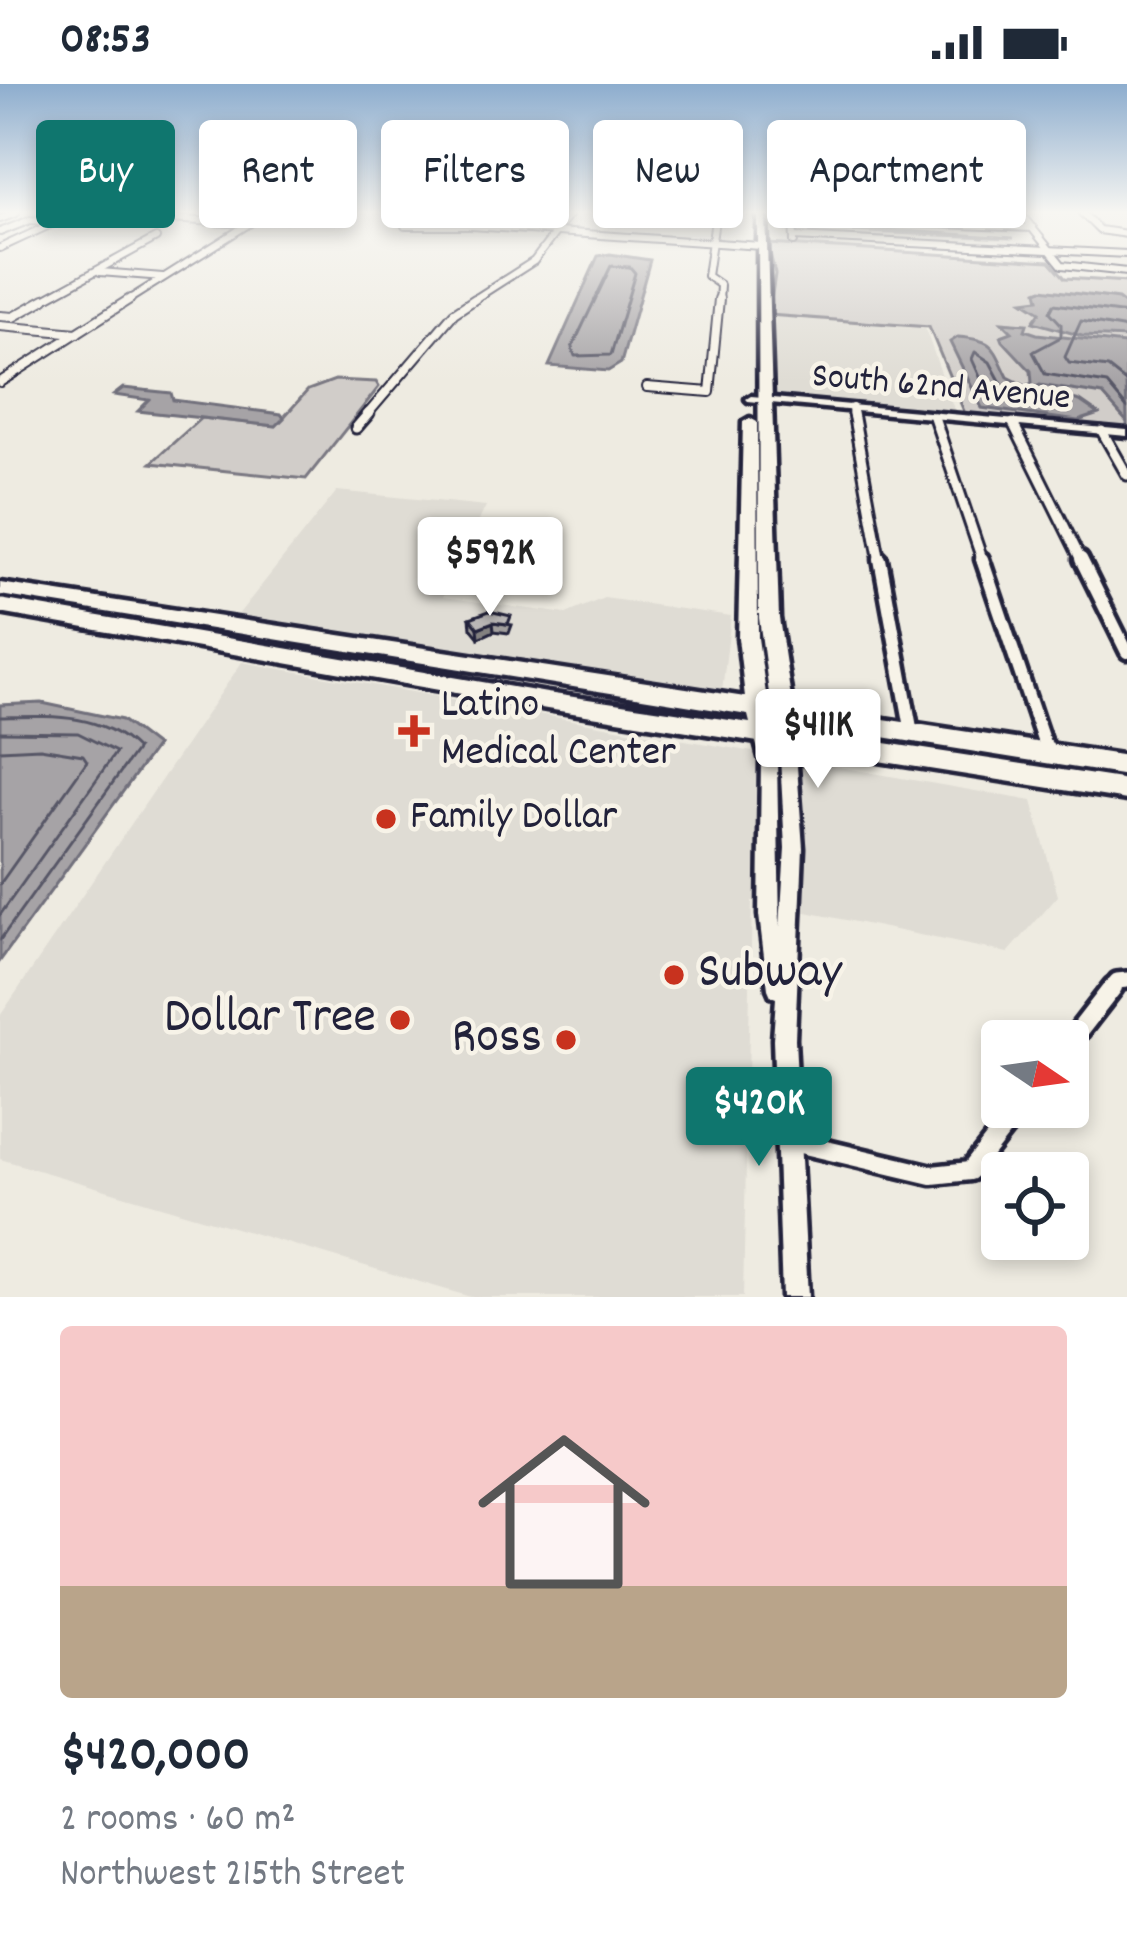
<!DOCTYPE html>
<html lang="en">
<head>
<meta charset="utf-8">
<style>
	body { margin:0; font-family:Dekko,sans-serif; background:#f2f2f3; color:#1f2937; height:100vh; display:flex; flex-direction:column; font-size:45px; white-space:nowrap }
	* { box-sizing:border-box; margin:0 }
	p { font-size:39px; color:#747a83 }
	.icon { flex:none; width:66px; height:66px; fill:none; stroke:currentColor; stroke-width:2; stroke-linecap:round; stroke-linejoin:round }
	.map { position:relative; height:1213px; overflow:hidden }
	.side { display:flex; flex-direction:column; background:#fff; flex:1 }
	.side>* { flex:none }
	.banner { position:absolute; left:36px; top:36px; width:1056px; height:108px; display:flex; gap:24px }
	.needle { width:78px; rotate:103deg }
	.fabs { position:absolute; left:981px; top:936px; display:grid; gap:24px }
	.fabs a { display:grid; place-items:center; width:108px; height:108px; border-radius:12px; background:#fff; box-shadow:0 6px 18px #0003; font-size:60px }
	.price { position:absolute; translate:-50% -102px; padding:0 27px; border-radius:12px; background:#fff; color:#222; font-size:39px; line-height:78px; filter:drop-shadow(0 3px 6px #0008) }
	.price::after { content:''; position:absolute; left:50%; top:72px; width:36px; height:27px; margin-left:-18px; background:inherit; clip-path:polygon(0 0,100% 0,50% 100%) }
	.price.current { background:#0f766e; color:#fff }
	ul { padding:0; list-style:none }
	li { display:grid; align-content:center; gap:24px; height:636px; padding:0 60px }
	li span { display:grid; place-items:center; height:372px; border-radius:12px; color:#555 }
	li>.icon { margin-inline-start:auto }
	span .icon { width:216px; height:216px; fill:#fffc; stroke-width:1 }
	li b { font-size:51px }
	.tag { padding:0 42px; border-radius:12px; background:#fff; box-shadow:0 6px 18px #0003; font-size:42px; line-height:108px }
	.tag.current { background:#0f766e; color:#fff }
	.status { display:flex; justify-content:space-between; align-items:center; height:84px; padding:0 60px; background:#fff; direction:ltr }
	.status svg { height:33px; fill:currentColor }
	.map>svg:first-child { display:block }
	.built { fill:#dfdcd4 }
	.green { fill:#d1cdc9; stroke:#7a7882; stroke-width:3 }
	.water { fill:#a6a3a6; stroke:#716f7b; stroke-width:3 }
	.lines { fill:none; stroke-linecap:round; stroke-linejoin:round }
	.shore { stroke:#575666; stroke-width:3 }
	.canal { stroke:#a6a3a6; stroke-width:4.5 }
	.minor-far5-casing { stroke:#22223b; stroke-width:10 }
	.minor-far4-casing { stroke:#22223b; stroke-width:12 }
	.minor-far3-casing { stroke:#22223b; stroke-width:15 }
	.minor-far2-casing { stroke:#22223b; stroke-width:21 }
	.minor-far1-casing { stroke:#22223b; stroke-width:24 }
	.minor-casing { stroke:#22223b; stroke-width:27 }
	.tertiary-casing { stroke:#22223b; stroke-width:9 }
	.primary-casing { stroke:#22223b; stroke-width:9 }
	.minor-far5 { stroke:#f7f3e8; stroke-width:6 }
	.minor-far4 { stroke:#f7f3e8; stroke-width:8 }
	.minor-far3 { stroke:#f7f3e8; stroke-width:9 }
	.minor-far2 { stroke:#f7f3e8; stroke-width:12 }
	.minor-far1 { stroke:#f7f3e8; stroke-width:15 }
	.minor { stroke:#f7f3e8; stroke-width:18 }
	.tertiary { fill:#f7f3e8; fill-rule:evenodd }
	.primary { fill:#f7f3e8; fill-rule:evenodd }
	.wall { fill:#a19e9d; stroke:#22223b; stroke-width:3 }
	.shaded-wall { fill:#838180; stroke:#22223b; stroke-width:3 }
	.building { fill:#bbb8b7; stroke:#22223b; stroke-width:3 }
	.poi-dot { fill:#c8321e; stroke:#f7f3e8; stroke-width:4.5 }
	.labels { text-anchor:middle; dominant-baseline:central; stroke-width:9; stroke-linejoin:round; paint-order:stroke }
	.far-street-label { font-size:36px; fill:#22223b; stroke:#f7f3e8 }
	.poi-label { font-size:42px; fill:#22223b; stroke:#f7f3e8; text-anchor:start }
	.near-poi-label { font-size:51px; fill:#22223b; stroke:#f7f3e8; text-anchor:end }
</style>
</head>
<body>
<div class="status"><b>08:53</b><svg viewBox="0 0 49 12"><path d="M0 12V9h3v3zM5 12V6h3v6zM10 12V3h3v9zM15 12V0h3v12zM26 1h20v11H26zM47 4h2v5h-2z"/></svg></div>
<div class="map">
<svg width="1127" height="1213" viewBox="0 0 1127 1213">
	<rect width="100%" height="100%" fill="#eeebe1"/>
	<filter id="ink" filterUnits="userSpaceOnUse"><feTurbulence type="fractalNoise" baseFrequency=".00833" numOctaves="2"/><feDisplacementMap in="SourceGraphic" scale="24" xChannelSelector="R" yChannelSelector="G"/><feConvolveMatrix kernelMatrix="1 2 1 2 8 2 1 2 1" color-interpolation-filters="sRGB"/></filter>
	<g filter="url(#ink)">
		<g class="built">
			<path d="M 770,232 L 925,244 L 956,331 L 773,314 Z"/>
			<path d="M 337,407 L 486,422 L 443,513 L 566,530 L 604,514 L 731,532 L 722,607 L 237,532 Z"/>
			<path d="M 242,578 L 1032,717 L 1058,812 L 1008,869 L 752,817 L 743,1213 L 471,1213 L 0,1075 L 0,932 Z"/>
		</g>
		<g class="green">
			<path d="M 768,160 L 1050,177 L 1065,194 L 1127,198 L 1127,347 L 966,332 L 929,243 L 769,231 L 775,190 Z"/>
			<path d="M 335,296 L 376,298 L 379,303 L 306,395 L 151,379 L 201,334 L 276,342 L 308,306 Z"/>
		</g>
		<g class="water">
			<path d="M 816,129 L 997,133 L 840,130 L 842,140 L 855,144 L 1014,154 L 820,146 Z"/>
			<path d="M 610,170 L 650,176 L 621,279 L 608,287 L 549,282 L 598,172 Z"/>
			<path d="M 1042,205 L 1118,215 L 1127,222 L 1127,254 L 1082,252 L 1033,238 L 1040,228 L 1023,217 L 1039,215 L 1037,207 Z"/>
			<path d="M 1002,238 L 1027,240 L 1025,246 L 1037,250 L 1125,260 L 1127,338 L 1103,311 L 1040,301 L 1032,305 L 1080,317 L 1099,330 L 1078,337 L 982,324 L 950,258 L 958,253 C 996,256 993,263 1008,293 L 1026,302 L 1032,299 L 1031,287 L 1003,257 L 1001,252 L 1012,248 Z"/>
			<path d="M 123,304 L 171,309 L 173,316 L 281,330 L 284,334 L 276,342 L 138,327 L 149,316 L 114,311 Z"/>
			<path d="M 42,619 L 122,636 L 156,662 L 0,877 L 0,621 Z"/>
		</g>
		<g class="lines">
			<g class="shore">
				<path d="M 611,182 L 630,183 L 635,189 L 611,271 L 575,272 L 572,264 Z"/>
				<path d="M 1127,230 L 1054,220 L 1050,228 L 1061,240 L 1061,253 L 1033,268 L 1045,290 L 1107,300 L 1127,324"/>
				<path d="M 1127,245 L 1081,237 L 1065,273 L 1069,279 L 1108,284 L 1127,299"/>
				<path d="M 975,268 L 990,278 L 1006,308 L 1004,316 L 989,313 L 972,275 Z"/>
				<path d="M 0,633 C 49,632 100,628 137,665 L 0,856"/>
				<path d="M 0,648 L 78,649 L 116,668 L 0,831"/>
				<path d="M 0,666 L 40,664 L 83,671 L 87,677 L 0,800"/>
			</g>
			<path class="canal" d="M 285,138 L 298,129"/>
			<defs>
				<g id="minor-far5">
					<path d="M 83,129 L 244,140"/>
					<path d="M 716,129 L 707,192 L 720,201 L 719,218"/>
					<path d="M 793,129 L 794,158"/>
					<path d="M 1020,129 L 1062,181 L 1127,188"/>
					<path d="M 1082,129 L 1099,146 L 1127,150"/>
					<path d="M 0,135 L 16,129"/>
					<path d="M 872,137 L 1033,144"/>
					<path d="M 405,142 L 471,142 L 761,162"/>
					<path d="M 0,148 L 30,136 L 70,138 L 91,131"/>
					<path d="M 794,153 L 1127,170"/>
					<path d="M 0,164 L 54,139"/>
					<path d="M 100,188 L 163,193"/>
					<path d="M 39,218 L 156,154"/>
					<path d="M 125,218 L 266,129"/>
					<path d="M 470,218 L 534,177 L 570,129"/>
				</g>
				<g id="minor-far4">
					<path d="M 0,232 L 13,233 L 45,215"/>
					<path d="M 0,242 L 77,249"/>
					<path d="M 0,298 L 130,215"/>
					<path d="M 647,303 L 710,308 L 719,215"/>
					<path d="M 852,324 L 853,332"/>
					<path d="M 366,332 L 454,229 L 475,215"/>
				</g>
				<g id="minor-far3">
					<path d="M 853,329 L 880,478"/>
					<path d="M 934,333 L 983,478"/>
					<path d="M 1013,339 L 1082,478"/>
					<path d="M 356,344 L 369,329"/>
					<path d="M 1102,347 L 1127,391"/>
				</g>
				<g id="minor-far2">
					<path d="M 880,475 L 912,649"/>
					<path d="M 982,475 L 1046,665"/>
					<path d="M 1081,475 L 1127,568"/>
				</g>
				<g id="minor-far1">
					<path d="M 1045,662 L 1048,670"/>
					<path d="M 1110,906 L 1117,897 L 1127,896"/>
				</g>
				<g id="minor">
					<path d="M 1068,961 L 1113,903"/>
					<path d="M 788,1057 L 932,1091 L 970,1087 L 1020,1023"/>
				</g>
				<g id="tertiary">
					<path d="M 751,312 L 1127,346 L 1127,352 L 748,317 L 746,315 Z"/>
					<path d="M 762,644 L 768,646 L 777,677 L 780,843 L 785,764 L 779,655 L 781,650 L 787,648 L 793,650 L 795,655 L 803,764 L 795,955 L 808,1213 L 782,1213 L 773,955 L 776,914 L 771,912 L 768,905 L 759,831 L 761,677 L 754,651 L 756,646 Z"/>
				</g>
				<path id="primary" d="M 758,129 L 766,129 L 779,534 L 792,621 L 1127,672 L 1127,692 L 795,639 L 793,645 L 1127,696 L 1127,716 L 547,625 L 0,529 L 0,515 L 547,609 L 750,639 L 748,631 L 0,511 L 0,499 L 745,613 L 738,554 L 743,338 L 750,334 L 757,338 L 758,554 L 767,617 L 770,617 L 759,534 Z"/>
			</defs>
			<use href="#minor-far5" class="minor-far5-casing"/>
			<use href="#minor-far4" class="minor-far4-casing"/>
			<use href="#minor-far3" class="minor-far3-casing"/>
			<use href="#minor-far2" class="minor-far2-casing"/>
			<use href="#minor-far1" class="minor-far1-casing"/>
			<use href="#minor" class="minor-casing"/>
			<use href="#tertiary" class="tertiary-casing"/>
			<use href="#primary" class="primary-casing"/>
			<use href="#minor-far5" class="minor-far5"/>
			<use href="#minor-far4" class="minor-far4"/>
			<use href="#minor-far3" class="minor-far3"/>
			<use href="#minor-far2" class="minor-far2"/>
			<use href="#minor-far1" class="minor-far1"/>
			<use href="#minor" class="minor"/>
			<use href="#tertiary" class="tertiary"/>
			<use href="#primary" class="primary"/>
		</g>
		<path class="wall" d="M 470,534 L 512,541 L 509,549 L 494,547 L 479,554 L 471,544 Z"/>
		<path class="shaded-wall" d="M 493,538 L 494,547 L 479,554 L 478,544 Z"/>
		<path class="building" d="M 489,527 L 511,532 L 508,540 L 493,538 L 478,544 L 470,534 Z"/>
	</g>
	<linearGradient id="sky" x2="0" y2="1"><stop stop-color="#8dadce"/><stop offset="0.43" stop-color="#f7f6f2"/><stop offset="1" stop-color="#f7f6f2" stop-opacity="0"/></linearGradient>
	<rect width="1127" height="298" fill="url(#sky)"/>
	<g class="poi-dot">
		<path d="M408 629h12v12h12v12h-12v12h-12v-12h-12v-12h12z"/>
		<circle cx="386" cy="735" r="12"/>
		<circle cx="674" cy="891" r="12"/>
		<circle cx="400" cy="936" r="12"/>
		<circle cx="566" cy="956" r="12"/>
	</g>
	<g class="labels">
		<g class="far-street-label">
			<text transform="translate(941 305) rotate(5)">South 62nd Avenue</text>
		</g>
		<g class="poi-label">
			<text x="441" y="623">Latino<tspan x="441" dy="48">Medical Center</tspan></text>
			<text x="410" y="735">Family Dollar</text>
		</g>
		<g class="near-poi-label">
			<text x="698" y="891" text-anchor="start">Subway</text>
			<text x="376" y="936">Dollar Tree</text>
			<text x="542" y="956">Ross</text>
		</g>
	</g>
</svg>
<div class="fabs">
<a><svg class="needle" viewBox="-14 -14 28 28"><path d="M0-13l5 13h-10z" fill="#e53935"/><path d="M0 13l5-13h-10z" fill="#747a83"/></svg></a>
<a><svg class="icon" aria-label="locate" viewBox="0 0 24 24"><circle cx="12" cy="12" r="6"/><path d="M12 2v4M12 18v4M2 12h4M18 12h4"/></svg></a>
</div>
<b class="price" style="left:490px;top:535px">$592K</b>
<b class="price" style="left:818px;top:707px">$411K</b>
<b class="price current" style="left:759px;top:1085px">$420K</b>
<div class="banner">
<a class="tag current">Buy</a>
<a class="tag">Rent</a>
<a class="tag">Filters</a>
<a class="tag">New</a>
<a class="tag">Apartment</a>
</div>
</div>
<section class="side">
<ul>
<li><span style="background:linear-gradient(#f6c9c9 70%,#b9a48a 0)"><svg class="icon" aria-label="home" viewBox="0 0 24 24"><path d="M3 11l9-7 9 7M6 9v11h12V9"/></svg></span><div><b>$420,000</b><p>2 rooms · 60 m²</p><p>Northwest 215th Street</p></div></li>
</ul>
</section>
</body>
</html>
